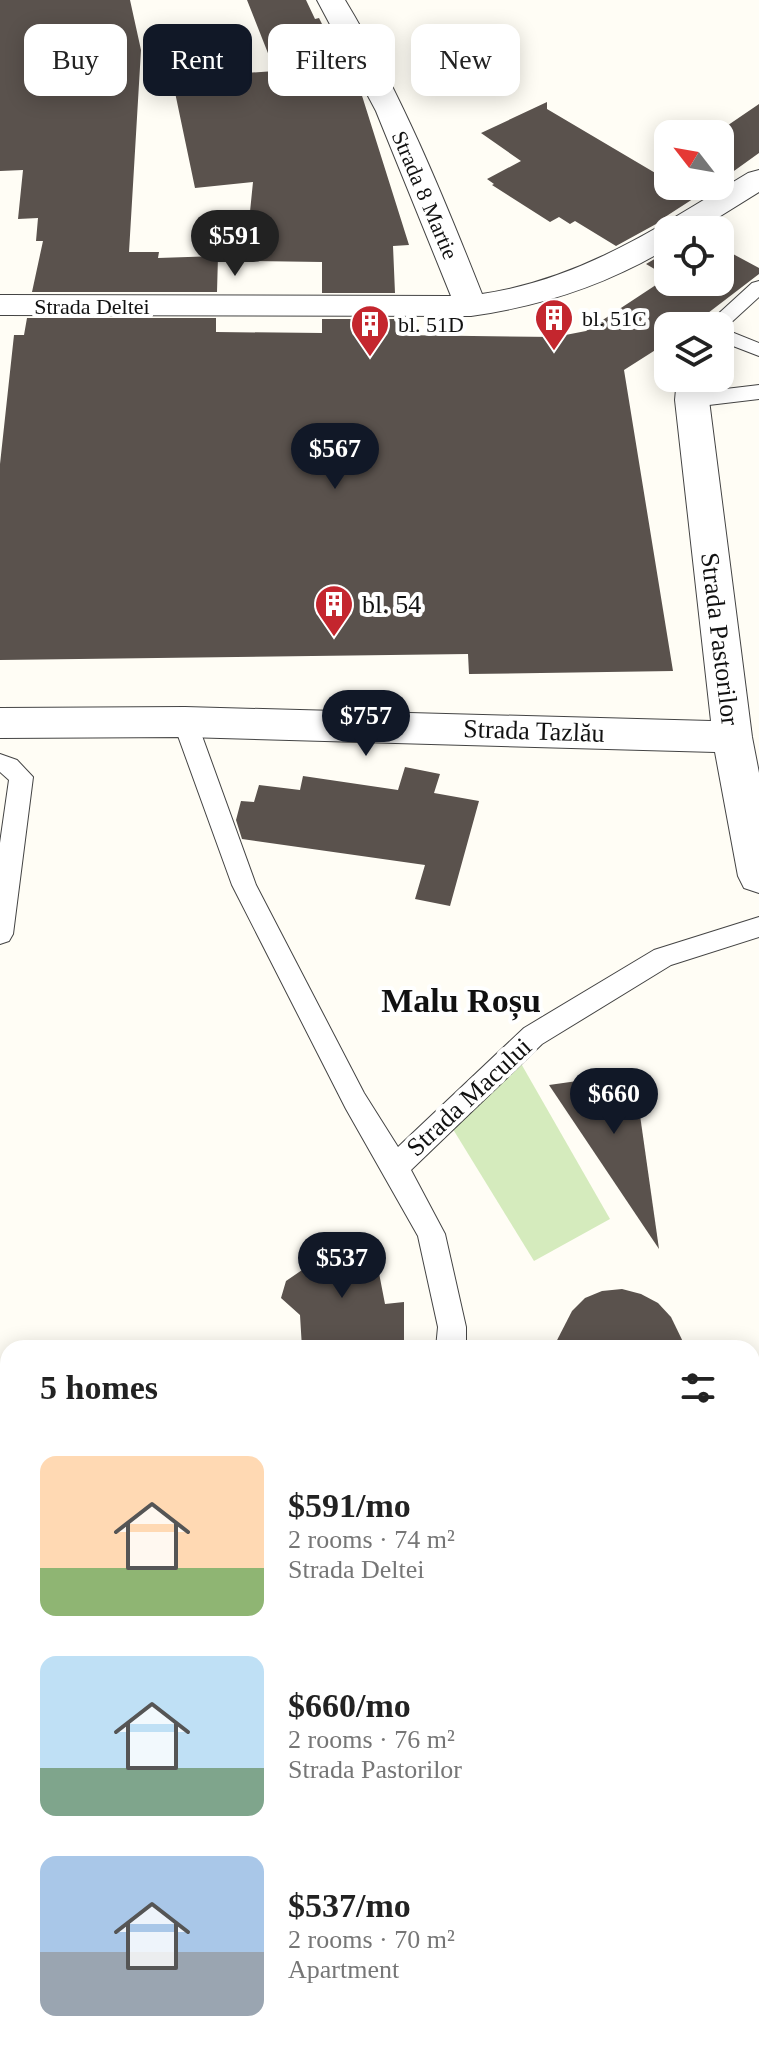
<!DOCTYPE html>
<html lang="en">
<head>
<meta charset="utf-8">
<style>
	body { margin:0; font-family:"Times New Roman",serif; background:#f2f2f2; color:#222; height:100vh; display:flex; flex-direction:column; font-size:30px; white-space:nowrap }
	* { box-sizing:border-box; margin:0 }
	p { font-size:26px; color:#767676 }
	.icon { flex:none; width:44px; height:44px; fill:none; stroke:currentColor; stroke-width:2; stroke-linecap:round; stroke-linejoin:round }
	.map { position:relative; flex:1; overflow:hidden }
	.panel { position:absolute; left:0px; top:1340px; width:760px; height:712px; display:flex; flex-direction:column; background:#fff; border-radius:24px 24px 0 0; box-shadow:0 4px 20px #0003 }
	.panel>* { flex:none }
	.top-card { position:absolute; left:24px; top:24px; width:712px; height:72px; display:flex; gap:16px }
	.needle { width:52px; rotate:301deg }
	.fabs { position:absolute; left:654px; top:120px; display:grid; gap:16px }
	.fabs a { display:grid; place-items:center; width:80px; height:80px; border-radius:16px; background:#fff; box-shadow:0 4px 20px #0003; font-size:40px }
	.price { position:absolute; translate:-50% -68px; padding:0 18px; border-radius:28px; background:#111827; color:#fff; font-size:26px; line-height:52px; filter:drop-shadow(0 2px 4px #0008) }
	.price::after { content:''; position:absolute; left:50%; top:48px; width:24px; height:18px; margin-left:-12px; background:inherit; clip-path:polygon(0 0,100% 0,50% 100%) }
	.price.current { background:#222; color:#fff }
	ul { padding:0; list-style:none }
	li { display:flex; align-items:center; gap:24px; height:200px; padding:0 40px }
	li span { display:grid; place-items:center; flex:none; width:224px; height:160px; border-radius:16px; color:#555 }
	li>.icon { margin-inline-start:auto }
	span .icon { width:96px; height:96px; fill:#fffc; stroke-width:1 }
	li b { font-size:34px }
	h2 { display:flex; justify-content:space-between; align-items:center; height:96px; padding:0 40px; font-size:34px }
	.tag { padding:0 28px; border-radius:16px; background:#fff; box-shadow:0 4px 20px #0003; font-size:28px; line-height:72px }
	.tag.current { background:#111827; color:#fff }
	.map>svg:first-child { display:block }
	.green { fill:#d5ebbd }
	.building { fill:#5a524d }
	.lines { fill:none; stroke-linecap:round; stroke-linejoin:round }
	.lane-casing { stroke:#444; stroke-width:2 }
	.street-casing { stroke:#444; stroke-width:2 }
	.lane { fill:#fff; fill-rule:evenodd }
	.street { fill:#fff; fill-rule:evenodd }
	.labels { text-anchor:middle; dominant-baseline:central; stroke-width:8; stroke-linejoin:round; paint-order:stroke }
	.far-street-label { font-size:22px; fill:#111; stroke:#fff }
	.far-poi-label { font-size:22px; fill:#111; stroke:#fff; text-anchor:start }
	.poi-label { font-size:26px; fill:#111; stroke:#fff; text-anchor:start }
	.street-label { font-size:26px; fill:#111; stroke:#fff }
	.district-label { font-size:34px; font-weight:bold; fill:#111; stroke:#fff }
</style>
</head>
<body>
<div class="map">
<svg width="759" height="2052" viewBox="0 0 759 2052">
	<rect width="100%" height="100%" fill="#fffdf5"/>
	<g class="green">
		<path d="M 519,1060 L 610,1219 L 534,1261 L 451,1126 Z"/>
		<rect x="0" y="1500" width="8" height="232"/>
	</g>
	<g class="building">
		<path d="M 0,0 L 130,0 L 141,50 L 129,252 L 159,252 L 158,258 L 218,256 L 217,292 L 32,292 L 43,241 L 36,241 L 38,218 L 18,219 L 23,170 L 0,171 Z"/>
		<path d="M 247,0 L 306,0 L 315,19 L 319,18 L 345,70 L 350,69 L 358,83 L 409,245 L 393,246 L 395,293 L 322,293 L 322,262 L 245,261 L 253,182 L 195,188 L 172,78 L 275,71 Z"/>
		<path d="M 547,102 L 547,109 L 657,174 L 668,166 L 668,186 L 713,186 L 665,217 L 667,218 L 616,246 L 575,221 L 570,224 L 559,217 L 550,222 L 492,185 L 494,184 L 487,179 L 521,161 L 481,133 Z"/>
		<path d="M 759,104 L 759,153 L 720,181 L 720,134 L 715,134 Z"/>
		<path d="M 720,247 L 759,268 L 759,274 L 691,326 L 668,326 L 668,342 L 624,370 L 673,671 L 469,674 L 468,654 L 0,660 L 0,464 L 14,335 L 24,335 L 27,318 L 216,318 L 216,332 L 322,333 L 322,319 L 396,319 L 397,335 L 555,337 L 586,331 L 668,277 L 646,264 L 668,251 L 668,282 L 720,282 Z"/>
		<path d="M 405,767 L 440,774 L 434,793 L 479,801 L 450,906 L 415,899 L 425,865 L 242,839 L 236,820 L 241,801 L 254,802 L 259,785 L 300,790 L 303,776 L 398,790 Z"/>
		<path d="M 634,1073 L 659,1249 L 549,1085 Z"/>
		<path d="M 330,1233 L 348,1242 L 360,1252 L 362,1263 L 379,1273 L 385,1304 L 404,1302 L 404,1348 L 302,1348 L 300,1315 L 281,1298 L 286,1281 L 305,1268 L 305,1252 L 313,1238 Z"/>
		<path d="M 622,1289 L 641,1294 L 658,1303 L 671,1317 L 686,1348 L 553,1348 L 572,1311 L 585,1298 L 602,1291 Z"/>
	</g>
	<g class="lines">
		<defs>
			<g id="lane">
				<path d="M 759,281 L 759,297 L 724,329 L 759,343 L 759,356 L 720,341 L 720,326 L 705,326 L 752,283 Z"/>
				<path d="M 759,385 L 759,399 L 692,407 L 682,400 L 692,393 Z"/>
				<path d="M 185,713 L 193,716 L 197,722 L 256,885 L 364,1093 L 398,1147 L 524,1028 L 654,950 L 759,917 L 759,937 L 671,965 L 542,1044 L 411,1170 L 445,1234 L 466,1327 L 466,1348 L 436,1348 L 438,1327 L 418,1236 L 346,1109 L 232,885 L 173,722 L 177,716 Z"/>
				<path d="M 0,754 L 17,760 L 33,777 L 13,934 L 9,941 L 0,944 L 0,843 L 9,780 L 0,772 Z"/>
				<path d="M 0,1410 L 8,1412 L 8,1442 L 0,1440 Z"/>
			</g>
			<g id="street">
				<path d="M 317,0 L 345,0 C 401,93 442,193 482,294 C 584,279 663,224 748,173 L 759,170 L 759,192 L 698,230 L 668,230 L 668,248 C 606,285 542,306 471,316 L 0,315 L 0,295 L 451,296 L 376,111 Z"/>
				<path d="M 677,378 L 711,378 L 709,400 L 752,737 L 759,773 L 759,893 L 744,888 L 738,876 L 715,752 L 185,737 L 0,738 L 0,708 L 185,707 L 711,721 L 675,400 Z"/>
				<path d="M 752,1747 L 759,1748 L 759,1804 L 752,1803 Z"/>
				<rect x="0" y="1749" width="8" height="56"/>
			</g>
		</defs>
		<use href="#lane" class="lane-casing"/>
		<use href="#street" class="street-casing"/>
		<use href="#lane" class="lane"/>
		<use href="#street" class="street"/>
	</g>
	<defs>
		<symbol id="building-pin" viewBox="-11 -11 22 30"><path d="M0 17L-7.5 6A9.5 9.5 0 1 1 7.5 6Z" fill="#c4262e" stroke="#fff"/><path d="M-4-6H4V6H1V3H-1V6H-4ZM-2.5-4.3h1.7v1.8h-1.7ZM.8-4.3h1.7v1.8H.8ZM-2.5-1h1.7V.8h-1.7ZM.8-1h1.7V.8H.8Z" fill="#fff"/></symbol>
	</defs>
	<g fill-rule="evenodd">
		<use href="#building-pin" x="532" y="296" width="44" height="60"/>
		<use href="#building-pin" x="348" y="302" width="44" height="60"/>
		<use href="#building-pin" x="312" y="582" width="44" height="60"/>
	</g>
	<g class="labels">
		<g class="far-street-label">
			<text transform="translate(425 195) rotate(67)">Strada 8 Martie</text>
			<text x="92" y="306">Strada Deltei</text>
		</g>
		<g class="far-poi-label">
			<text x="582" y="318">bl. 51C</text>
			<text x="398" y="324">bl. 51D</text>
		</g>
		<g class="poi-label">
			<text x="362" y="604">bl. 54</text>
		</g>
		<g class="street-label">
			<text transform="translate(720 639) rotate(83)">Strada Pastorilor</text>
			<text transform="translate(534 731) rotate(2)">Strada Tazlău</text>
			<text transform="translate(469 1097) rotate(-43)">Strada Macului</text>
		</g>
		<g class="district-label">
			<text x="461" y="1000">Malu Roșu</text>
		</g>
	</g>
</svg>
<div class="fabs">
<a><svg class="needle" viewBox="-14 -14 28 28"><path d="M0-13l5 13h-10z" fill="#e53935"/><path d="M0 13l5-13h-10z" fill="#767676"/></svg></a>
<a><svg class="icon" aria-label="locate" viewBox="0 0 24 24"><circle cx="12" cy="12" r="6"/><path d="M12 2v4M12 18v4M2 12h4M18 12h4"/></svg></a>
<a><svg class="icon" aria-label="layers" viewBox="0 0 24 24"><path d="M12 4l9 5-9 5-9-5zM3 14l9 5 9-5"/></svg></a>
</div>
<b class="price current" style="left:235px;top:278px">$591</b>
<b class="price" style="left:335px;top:491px">$567</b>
<b class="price" style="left:366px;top:758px">$757</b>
<b class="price" style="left:614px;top:1136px">$660</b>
<b class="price" style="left:342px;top:1300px">$537</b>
<div class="top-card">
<a class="tag">Buy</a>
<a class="tag current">Rent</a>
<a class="tag">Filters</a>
<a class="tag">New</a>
</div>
<section class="panel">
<h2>5 homes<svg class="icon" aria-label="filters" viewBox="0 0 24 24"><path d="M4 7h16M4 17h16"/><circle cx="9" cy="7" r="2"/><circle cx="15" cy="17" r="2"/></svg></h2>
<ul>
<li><span style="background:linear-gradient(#ffd9b3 70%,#8fb573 0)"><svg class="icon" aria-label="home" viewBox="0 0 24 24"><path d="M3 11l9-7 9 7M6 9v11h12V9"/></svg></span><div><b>$591/mo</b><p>2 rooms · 74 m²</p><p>Strada Deltei</p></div></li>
<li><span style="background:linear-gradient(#bfe0f5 70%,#7fa58c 0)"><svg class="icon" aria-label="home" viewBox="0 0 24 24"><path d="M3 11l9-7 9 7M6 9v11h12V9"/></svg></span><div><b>$660/mo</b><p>2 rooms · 76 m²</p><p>Strada Pastorilor</p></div></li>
<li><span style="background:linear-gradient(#a9c7e8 60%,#9aa5b1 0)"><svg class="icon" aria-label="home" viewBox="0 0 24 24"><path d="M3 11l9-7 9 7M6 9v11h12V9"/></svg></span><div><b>$537/mo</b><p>2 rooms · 70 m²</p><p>Apartment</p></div></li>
</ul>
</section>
</div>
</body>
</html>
